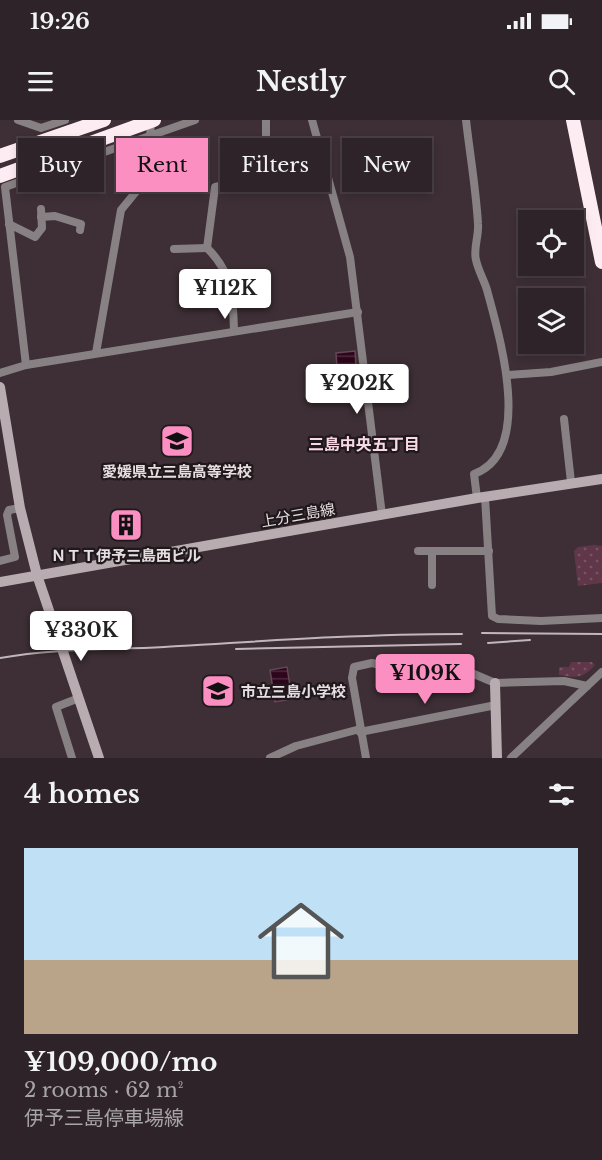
<!DOCTYPE html>
<html lang="en">
<head>
<meta charset="utf-8">
<style>
	body { margin:0; font-family:"Libre Baskerville","Noto Sans JP",serif; background:#3a2f34; color:#f1f3f6; height:100vh; display:flex; flex-direction:column; font-size:22px; white-space:nowrap }
	* { box-sizing:border-box; margin:0 }
	p { font-size:20px; color:#a7a4a8 }
	.icon { flex:none; width:33px; height:33px; fill:none; stroke:currentColor; stroke-width:2; stroke-linecap:round; stroke-linejoin:round }
	.map { position:relative; height:638px; overflow:hidden }
	.sheet { display:flex; flex-direction:column; background:#2e2328; flex:1 }
	.sheet>* { flex:none }
	.guide { position:absolute; left:18px; top:18px; width:567px; height:54px; display:flex; gap:12px }
	.tools { position:absolute; left:518px; top:90px; display:grid; gap:12px }
	.tools a { display:grid; place-items:center; width:66px; height:66px; border-radius:0px; background:#2e2328; box-shadow:0 3px 9px #0003,0 0 0 2px #494045; font-size:30px }
	.price { position:absolute; translate:-50% -51px; padding:0 14px; border-radius:6px; background:#fff; color:#222; font-size:20px; line-height:39px; filter:drop-shadow(0 2px 3px #0008) }
	.price::after { content:''; position:absolute; left:50%; top:36px; width:18px; height:14px; margin-left:-9px; background:inherit; clip-path:polygon(0 0,100% 0,50% 100%) }
	.price.current { background:#fc8fc1; color:#111 }
	ul { padding:0; list-style:none }
	li { display:grid; align-content:center; gap:12px; height:318px; padding:0 24px }
	li span { display:grid; place-items:center; height:186px; border-radius:0px; color:#555 }
	li>.icon { margin-inline-start:auto }
	span .icon { width:108px; height:108px; fill:#fffc; stroke-width:1 }
	li b { font-size:26px }
	h2 { display:flex; justify-content:space-between; align-items:center; height:72px; padding:0 24px; font-size:26px }
	.chip { padding:0 21px; border-radius:0px; background:#2e2328; box-shadow:0 3px 9px #0003,0 0 0 2px #494045; font-size:21px; line-height:54px }
	.chip.current { background:#fc8fc1; color:#111 }
	.status { display:flex; justify-content:space-between; align-items:center; height:42px; padding:0 30px; background:#2e2328; direction:ltr }
	.status svg { height:16px; fill:currentColor }
	header { display:flex; justify-content:space-between; align-items:center; height:78px; padding:0 24px; background:#2e2328; font-size:27px; font-weight:800 }
	.map>svg:first-child { display:block }
	.park { fill:url(#park-dots) }
	.water { fill:url(#water-rules); stroke:#664757; stroke-width:1.5 }
	.lines { fill:none; stroke-linecap:round; stroke-linejoin:round }
	.street { stroke:#888184; stroke-width:8 }
	.secondary { stroke:#b8acb1; stroke-width:10 }
	.highway { stroke:#feecf3; stroke-width:14 }
	.rail { stroke:#c1b7bb; stroke-width:2 }
	.labels { text-anchor:middle; dominant-baseline:central; stroke-width:4.5; stroke-linejoin:round; paint-order:stroke }
	.poi-label { font-size:15px; font-weight:bold; fill:#e7dee2; stroke:#20191c }
	.street-label { font-size:15px; fill:#e7dee2; stroke:#20191c }
	.neighbourhood-label { font-size:16px; font-weight:bold; fill:#f9d8e5; stroke:#20191c }
</style>
</head>
<body>
<div class="status"><b>19:26</b><svg viewBox="0 0 49 12"><path d="M0 12V9h3v3zM5 12V6h3v6zM10 12V3h3v9zM15 12V0h3v12zM26 1h20v11H26zM47 4h2v5h-2z"/></svg></div>
<header><svg class="icon" aria-label="menu" viewBox="0 0 24 24"><path d="M4 6h16M4 12h16M4 18h16"/></svg>Nestly<svg class="icon" aria-label="search" viewBox="0 0 24 24"><circle cx="10" cy="10" r="6"/><path d="M15 15l6 6"/></svg></header>
<div class="map">
<svg width="602" height="638" viewBox="0 0 602 638">
	<defs>
		<pattern id="park-dots" width="8" height="8" patternUnits="userSpaceOnUse" patternTransform="scale(1.5)"><rect width="8" height="8" fill="#603749"/><path d="M2 2h.1M6 6h.1" fill="none" stroke="#775463" stroke-width="1.8" stroke-linecap="round"/></pattern>
		<pattern id="water-rules" width="6" height="5" patternUnits="userSpaceOnUse" patternTransform="scale(1.5)"><rect width="6" height="5" fill="#2e061b"/><path d="M0 2.5h6" fill="none" stroke="#4c2a3c"/></pattern>
	</defs>
	<rect width="100%" height="100%" fill="#3d2f35"/>
	<g class="park">
		<path d="M 594,425 L 602,426 L 602,463 L 578,466 L 574,431 L 578,427 Z"/>
		<path d="M 571,542 L 592,542 L 595,545 C 583,559 576,558 559,555 L 559,547 L 569,547 Z"/>
	</g>
	<g class="water">
		<path d="M 355,231 L 357,261 L 338,263 L 336,233 Z"/>
		<path d="M 287,547 L 292,579 L 275,582 L 270,550 Z"/>
	</g>
	<g class="lines">
		<g class="street">
			<path d="M 18,0 L 41,8 L 65,0"/>
			<path d="M 312,0 L 350,137 L 382,395"/>
			<path d="M 466,0 C 470,35 476,69 478,104 C 479,116 473,129 476,140 C 478,150 484,160 487,170 C 499,215 535,332 474,354 L 477,378"/>
			<path d="M 41,97 L 55,96 L 81,104 L 80,110"/>
			<path d="M 9,104 L 35,117 L 42,108 L 41,89"/>
			<path d="M 174,129 L 207,128"/>
			<path d="M 234,211 C 233,178 233,153 207,128 L 215,67 L 248,60 L 266,28 L 266,0"/>
			<path d="M 96,233 L 121,90 L 148,57 L 151,0"/>
			<path d="M 26,245 L 5,67 L 195,0"/>
			<path d="M 0,253 L 26,245 L 358,192"/>
			<path d="M 507,255 L 551,252 L 602,242"/>
			<path d="M 564,299 L 571,362"/>
			<path d="M 485,377 L 492,496 L 498,499 L 541,501 L 602,498"/>
			<path d="M 418,431 L 489,431"/>
			<path d="M 432,432 L 432,465"/>
			<path d="M 0,441 L 15,437 L 7,395 L 9,390 L 20,388"/>
			<path d="M 360,612 L 496,585"/>
			<path d="M 72,638 L 56,587 L 79,578"/>
			<path d="M 270,638 L 296,626 L 360,609"/>
			<path d="M 366,638 L 352,558 L 354,547 L 372,543 L 415,554 L 474,554 L 495,563 L 564,561 L 587,566"/>
			<path d="M 511,638 L 602,552"/>
		</g>
		<g class="secondary">
			<path d="M 0,267 L 20,388 L 37,455 L 99,638"/>
			<path d="M 0,462 L 477,378 L 602,359"/>
			<path d="M 495,563 L 497,638"/>
		</g>
		<g class="highway">
			<path d="M 573,0 L 602,142"/>
			<path d="M 0,36 L 104,0"/>
			<path d="M 0,56 L 154,0"/>
		</g>
		<g class="rail">
			<path d="M 482,513 L 602,514"/>
			<path d="M 488,523 L 530,520"/>
			<path d="M 236,529 L 461,524"/>
			<path d="M 0,538 C 54,528 109,530 164,527 C 263,521 362,514 462,514"/>
		</g>
	</g>
	<defs>
		<symbol id="school-square" viewBox="-11 -11 22 22"><rect x="-9" y="-9" width="18" height="18" rx="4" fill="#fc8fc1" stroke="#20191c"/><path d="M0-5L7-2L0 1L-7-2ZM-4 1L0 2.5L4 1V4Q0 6-4 4Z" fill="#111"/></symbol>
		<symbol id="building-square" viewBox="-11 -11 22 22"><rect x="-9" y="-9" width="18" height="18" rx="4" fill="#fc8fc1" stroke="#20191c"/><path d="M-4-6H4V6H1V3H-1V6H-4ZM-2.5-4.3h1.7v1.8h-1.7ZM.8-4.3h1.7v1.8H.8ZM-2.5-1h1.7V.8h-1.7ZM.8-1h1.7V.8H.8Z" fill="#111"/></symbol>
	</defs>
	<g fill-rule="evenodd">
		<use href="#school-square" x="158" y="302" width="38" height="38"/>
		<use href="#building-square" x="107" y="386" width="38" height="38"/>
		<use href="#school-square" x="199" y="552" width="38" height="38"/>
	</g>
	<g class="labels">
		<g class="poi-label">
			<text x="177" y="351">愛媛県立三島高等学校</text>
			<text x="126" y="435">ＮＴＴ伊予三島西ビル</text>
			<text x="241" y="571" text-anchor="start">市立三島小学校</text>
		</g>
		<g class="street-label">
			<text transform="translate(298 395) rotate(-10)">上分三島線</text>
		</g>
		<g class="neighbourhood-label">
			<text x="364" y="324">三島中央五丁目</text>
		</g>
	</g>
</svg>
<div class="tools">
<a><svg class="icon" aria-label="locate" viewBox="0 0 24 24"><circle cx="12" cy="12" r="6"/><path d="M12 2v4M12 18v4M2 12h4M18 12h4"/></svg></a>
<a><svg class="icon" aria-label="layers" viewBox="0 0 24 24"><path d="M12 4l9 5-9 5-9-5zM3 14l9 5 9-5"/></svg></a>
</div>
<b class="price" style="left:225px;top:200px">¥112K</b>
<b class="price" style="left:357px;top:295px">¥202K</b>
<b class="price" style="left:81px;top:542px">¥330K</b>
<b class="price current" style="left:425px;top:585px">¥109K</b>
<div class="guide">
<a class="chip">Buy</a>
<a class="chip current">Rent</a>
<a class="chip">Filters</a>
<a class="chip">New</a>
</div>
</div>
<section class="sheet">
<h2>4 homes<svg class="icon" aria-label="filters" viewBox="0 0 24 24"><path d="M4 7h16M4 17h16"/><circle cx="9" cy="7" r="2"/><circle cx="15" cy="17" r="2"/></svg></h2>
<ul>
<li><span style="background:linear-gradient(#bfe0f5 60%,#b9a48a 0)"><svg class="icon" aria-label="home" viewBox="0 0 24 24"><path d="M3 11l9-7 9 7M6 9v11h12V9"/></svg></span><div><b>¥109,000/mo</b><p>2 rooms · 62 m²</p><p>伊予三島停車場線</p></div></li>
</ul>
</section>
</body>
</html>
